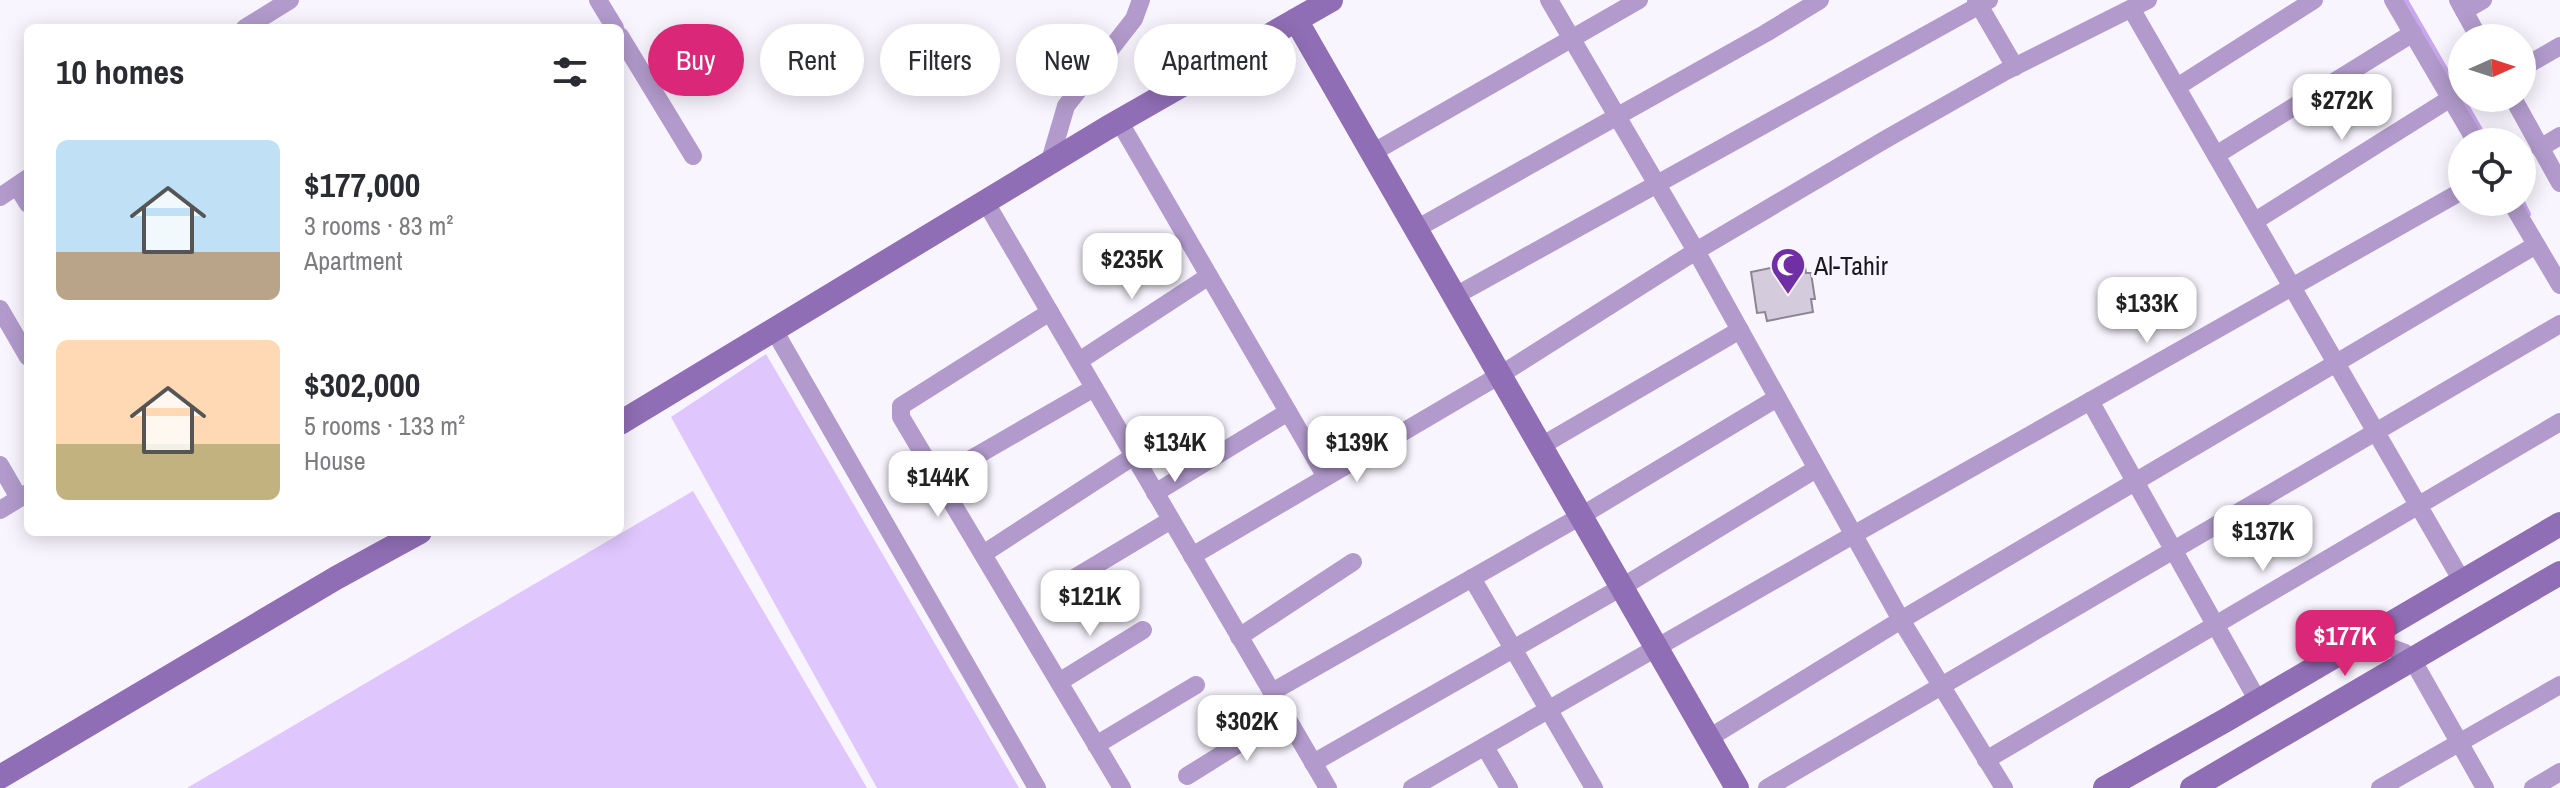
<!DOCTYPE html>
<html lang="en">
<head>
<meta charset="utf-8">
<style>
	body { margin:0; font-family:"Archivo Narrow",sans-serif; background:#f7f7f7; color:#2b2b33; height:100vh; display:flex; flex-direction:column; font-size:30px; white-space:nowrap }
	* { box-sizing:border-box; margin:0 }
	p { font-size:26px; color:#7c7c81 }
	.icon { flex:none; width:44px; height:44px; fill:none; stroke:currentColor; stroke-width:2; stroke-linecap:round; stroke-linejoin:round }
	.map { position:relative; flex:1; overflow:hidden }
	.side { position:absolute; left:24px; top:24px; width:600px; height:512px; display:flex; flex-direction:column; background:#fff; border-radius:12px; box-shadow:0 4px 20px #0003 }
	.side>* { flex:none }
	.top-card { position:absolute; left:648px; top:24px; width:760px; height:72px; display:flex; gap:16px }
	.needle { width:52px; rotate:87deg }
	.buttons { position:absolute; left:2448px; top:24px; display:grid; gap:16px }
	.buttons a { display:grid; place-items:center; width:88px; height:88px; border-radius:50%; background:#fff; box-shadow:0 4px 20px #0003; font-size:40px }
	.price { position:absolute; translate:-50% -68px; padding:0 18px; border-radius:16px; background:#fff; color:#222; font-size:26px; line-height:52px; filter:drop-shadow(0 2px 4px #0008) }
	.price::after { content:''; position:absolute; left:50%; top:48px; width:24px; height:18px; margin-left:-12px; background:inherit; clip-path:polygon(0 0,100% 0,50% 100%) }
	.price.on { background:#db2777; color:#fff }
	ul { padding:0; list-style:none }
	li { display:flex; align-items:center; gap:24px; height:200px; padding:0 32px }
	li span { display:grid; place-items:center; flex:none; width:224px; height:160px; border-radius:12px; color:#555 }
	li>.icon { margin-inline-start:auto }
	span .icon { width:96px; height:96px; fill:#fffc; stroke-width:1 }
	li b { font-size:34px }
	h2 { display:flex; justify-content:space-between; align-items:center; height:96px; padding:0 32px; font-size:34px }
	.chip { padding:0 28px; border-radius:36px; background:#fff; box-shadow:0 4px 20px #0003; font-size:28px; line-height:72px }
	.chip.on { background:#db2777; color:#fff }
	.map>svg:first-child { display:block }
	.green { fill:#dfc6fc }
	.lines { fill:none; stroke-linecap:round; stroke-linejoin:round }
	.stream { stroke:#c8a7ed; stroke-width:6 }
	.building { fill:#d4ccdd; stroke:#8c8594; stroke-width:2 }
	.street { stroke:#b29bcc; stroke-width:18 }
	.secondary { stroke:#906eb5; stroke-width:24 }
	.labels { text-anchor:middle; dominant-baseline:central; stroke-width:6; stroke-linejoin:round; paint-order:stroke }
	.poi-label { font-size:26px; fill:#1a181d; stroke:#f9f5ff; text-anchor:start }
</style>
</head>
<body>
<div class="map">
<svg width="2560" height="788" viewBox="0 0 2560 788">
	<rect width="100%" height="100%" fill="#f9f5ff"/>
	<g class="green">
		<path d="M 766,354 L 1019,788 L 877,788 L 671,417 Z"/>
		<path d="M 693,491 L 867,788 L 187,788 Z"/>
	</g>
	<g class="lines">
		<g class="stream">
			<path d="M 2405,0 L 2487,142"/>
			<path d="M 2522,202 L 2528,214"/>
		</g>
	</g>
	<path class="building" d="M 1804,261 L 1806,273 L 1811,273 L 1815,299 L 1811,299 L 1813,312 L 1767,321 L 1765,312 L 1757,313 L 1751,272 Z"/>
	<g class="lines">
		<g class="street">
			<path d="M 598,0 L 615,28"/>
			<path d="M 1549,0 L 1696,251 L 1901,620 L 2004,788"/>
			<path d="M 1976,0 L 2015,67"/>
			<path d="M 2393,0 L 2476,142"/>
			<path d="M 2458,0 L 2479,38"/>
			<path d="M 2132,10 L 2462,581"/>
			<path d="M 2464,11 L 2483,0"/>
			<path d="M 245,28 L 290,0"/>
			<path d="M 620,36 L 693,156"/>
			<path d="M 2522,68 L 2560,46"/>
			<path d="M 2177,87 L 2314,0"/>
			<path d="M 2513,98 L 2560,183"/>
			<path d="M 1119,121 L 1326,477"/>
			<path d="M 2540,148 L 2560,136"/>
			<path d="M 1372,153 L 1639,0"/>
			<path d="M 2216,155 L 2413,33"/>
			<path d="M 1049,164 L 1066,106 L 1134,19 L 1141,0"/>
			<path d="M 17,186 L 28,204"/>
			<path d="M 0,197 L 28,178"/>
			<path d="M 985,201 L 1328,788"/>
			<path d="M 2511,202 L 2560,285"/>
			<path d="M 2255,221 L 2451,98"/>
			<path d="M 1416,229 L 1766,33 L 1820,0"/>
			<path d="M 1455,296 L 1989,0"/>
			<path d="M 0,309 L 28,357"/>
			<path d="M 1050,312 L 901,406 L 901,417 L 1122,788"/>
			<path d="M 774,330 L 1037,788"/>
			<path d="M 1079,361 L 1209,276"/>
			<path d="M 2090,401 L 2258,701"/>
			<path d="M 1541,446 L 1740,330"/>
			<path d="M 0,465 L 19,498"/>
			<path d="M 938,478 L 1094,388"/>
			<path d="M 1155,493 L 1288,412"/>
			<path d="M 0,510 L 28,493"/>
			<path d="M 983,554 L 1134,456"/>
			<path d="M 1192,556 L 1500,375 L 1696,251 L 1886,139 L 2006,71 L 2148,0"/>
			<path d="M 1472,578 L 1594,788"/>
			<path d="M 1051,592 L 1171,520"/>
			<path d="M 1239,637 L 1353,562"/>
			<path d="M 2365,638 L 2405,653 L 2412,659 L 2485,788"/>
			<path d="M 1059,682 L 1143,630"/>
			<path d="M 1272,692 L 1581,516 L 1777,398"/>
			<path d="M 1709,738 L 1901,620 L 2536,245"/>
			<path d="M 1096,745 L 1196,685"/>
			<path d="M 1485,747 L 1509,788"/>
			<path d="M 1986,760 L 2560,422"/>
			<path d="M 1313,763 L 1622,587 L 1816,469"/>
			<path d="M 1187,776 L 1285,715"/>
			<path d="M 1412,788 L 1853,535 L 2462,191"/>
			<path d="M 1767,788 L 2560,324"/>
			<path d="M 2380,788 L 2560,685"/>
			<path d="M 2533,788 L 2560,772"/>
		</g>
		<g class="secondary">
			<path d="M 1296,20 L 1737,788"/>
			<path d="M 620,423 L 1107,128 L 1331,0"/>
			<path d="M 0,777 L 336,578 L 420,532"/>
			<path d="M 2105,788 L 2226,720 L 2560,524"/>
			<path d="M 2192,788 L 2560,573"/>
		</g>
	</g>
	<defs>
		<symbol id="mosque-pin" viewBox="-11 -11 22 30"><path d="M0 17L-7.5 6A9.5 9.5 0 1 1 7.5 6Z" fill="#702fa4" stroke="#f9f5ff"/><path d="M3.5-4.9A6 6 0 1 0 3.5 4.9A5 5 0 1 1 3.5-4.9Z" fill="#fff"/></symbol>
	</defs>
	<g fill-rule="evenodd">
		<use href="#mosque-pin" x="1768" y="245" width="40" height="54"/>
	</g>
	<g class="labels">
		<g class="poi-label">
			<text x="1814" y="265">Al-Tahir</text>
		</g>
	</g>
</svg>
<div class="buttons">
<a><svg class="needle" viewBox="-14 -14 28 28"><path d="M0-13l5 13h-10z" fill="#e53935"/><path d="M0 13l5-13h-10z" fill="#7c7c81"/></svg></a>
<a><svg class="icon" aria-label="locate" viewBox="0 0 24 24"><circle cx="12" cy="12" r="6"/><path d="M12 2v4M12 18v4M2 12h4M18 12h4"/></svg></a>
</div>
<b class="price" style="left:2342px;top:142px">$272K</b>
<b class="price" style="left:1132px;top:301px">$235K</b>
<b class="price" style="left:2147px;top:345px">$133K</b>
<b class="price" style="left:1175px;top:484px">$134K</b>
<b class="price" style="left:1357px;top:484px">$139K</b>
<b class="price" style="left:938px;top:519px">$144K</b>
<b class="price" style="left:2263px;top:573px">$137K</b>
<b class="price" style="left:1090px;top:638px">$121K</b>
<b class="price on" style="left:2345px;top:678px">$177K</b>
<b class="price" style="left:1247px;top:763px">$302K</b>
<div class="top-card">
<a class="chip on">Buy</a>
<a class="chip">Rent</a>
<a class="chip">Filters</a>
<a class="chip">New</a>
<a class="chip">Apartment</a>
</div>
<section class="side">
<h2>10 homes<svg class="icon" aria-label="filters" viewBox="0 0 24 24"><path d="M4 7h16M4 17h16"/><circle cx="9" cy="7" r="2"/><circle cx="15" cy="17" r="2"/></svg></h2>
<ul>
<li><span style="background:linear-gradient(#bfe0f5 70%,#b9a48a 0)"><svg class="icon" aria-label="home" viewBox="0 0 24 24"><path d="M3 11l9-7 9 7M6 9v11h12V9"/></svg></span><div><b>$177,000</b><p>3 rooms · 83 m²</p><p>Apartment</p></div></li>
<li><span style="background:linear-gradient(#ffd9b3 65%,#c2b280 0)"><svg class="icon" aria-label="home" viewBox="0 0 24 24"><path d="M3 11l9-7 9 7M6 9v11h12V9"/></svg></span><div><b>$302,000</b><p>5 rooms · 133 m²</p><p>House</p></div></li>
</ul>
</section>
</div>
</body>
</html>
